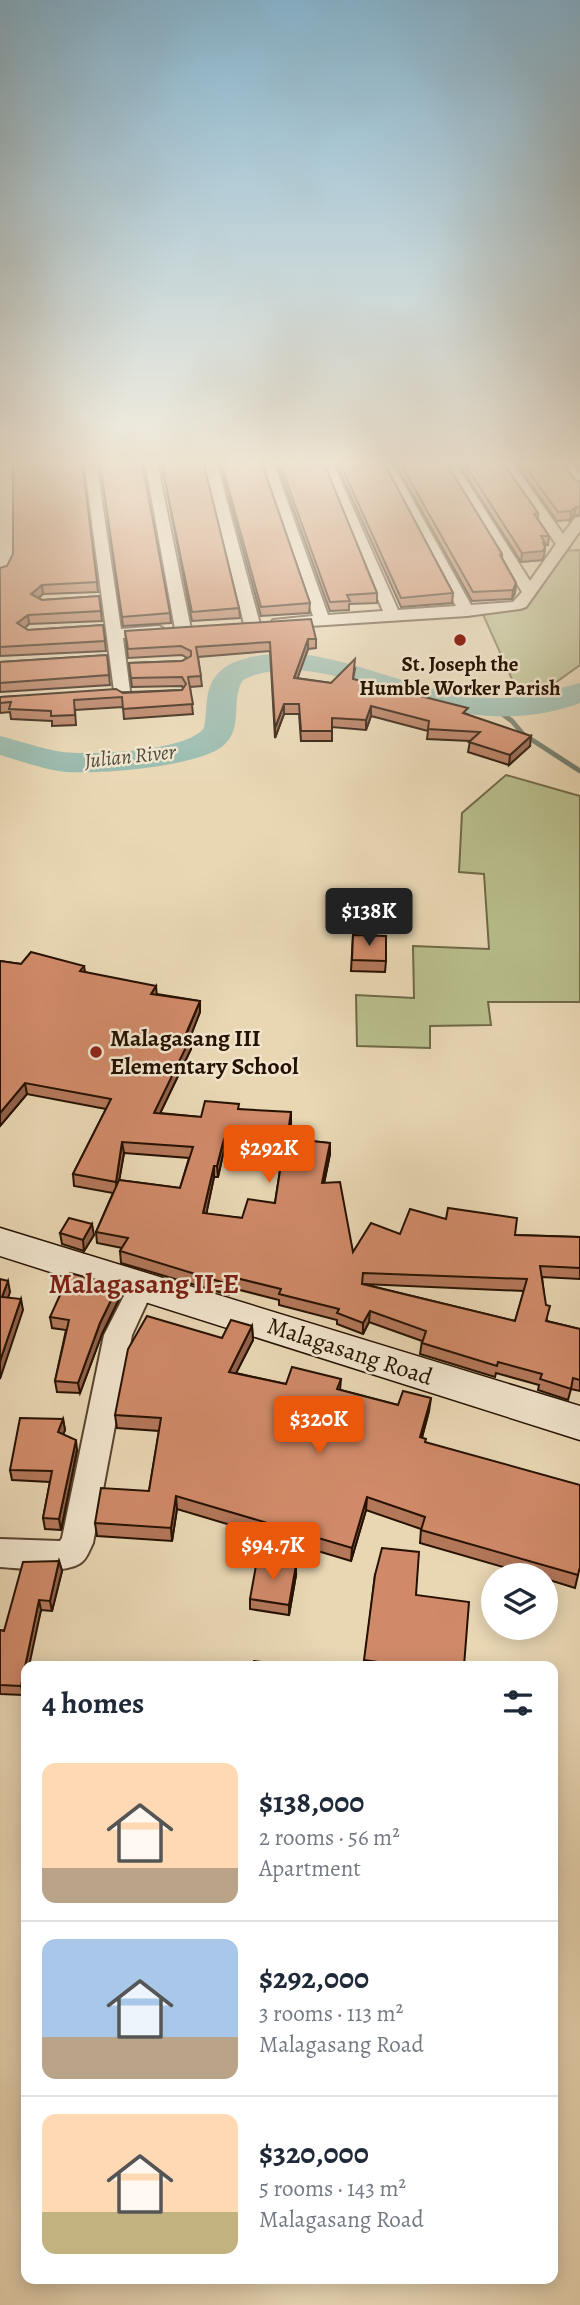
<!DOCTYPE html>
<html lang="en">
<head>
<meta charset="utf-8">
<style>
	body { margin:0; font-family:Alegreya,serif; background:#f6f6f7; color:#1f2937; height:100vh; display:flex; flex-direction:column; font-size:26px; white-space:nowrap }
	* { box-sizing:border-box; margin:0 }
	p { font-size:23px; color:#747a83 }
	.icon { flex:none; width:38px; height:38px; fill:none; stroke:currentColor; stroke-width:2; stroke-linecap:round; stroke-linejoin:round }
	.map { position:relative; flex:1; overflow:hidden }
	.panel { position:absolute; left:21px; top:1661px; width:537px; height:623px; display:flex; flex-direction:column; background:#fff; border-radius:14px; box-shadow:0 4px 18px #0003 }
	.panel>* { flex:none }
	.buttons { position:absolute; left:481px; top:1563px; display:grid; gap:14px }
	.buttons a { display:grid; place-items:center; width:77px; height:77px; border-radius:50%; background:#fff; box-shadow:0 4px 18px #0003; font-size:35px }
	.price { position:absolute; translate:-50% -60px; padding:0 16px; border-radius:7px; background:#ea580c; color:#fff; font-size:23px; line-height:46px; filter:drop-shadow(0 2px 4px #0008) }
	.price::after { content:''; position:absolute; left:50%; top:42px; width:21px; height:16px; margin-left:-10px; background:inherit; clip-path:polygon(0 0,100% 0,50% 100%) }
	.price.current { background:#222; color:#fff }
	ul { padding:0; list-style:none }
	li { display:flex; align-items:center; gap:21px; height:175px; padding:0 21px }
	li+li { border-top:2px solid #e0e1e3 }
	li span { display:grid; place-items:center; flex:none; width:196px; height:140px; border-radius:14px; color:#555 }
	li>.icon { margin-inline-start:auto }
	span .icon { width:84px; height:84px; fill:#fffc; stroke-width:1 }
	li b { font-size:30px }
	h2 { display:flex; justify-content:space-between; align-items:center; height:84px; padding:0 21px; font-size:30px }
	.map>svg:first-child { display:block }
	.green { fill:#b8be8c; stroke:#6f6846; stroke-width:2 }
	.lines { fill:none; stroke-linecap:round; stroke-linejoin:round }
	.stream { stroke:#6a7668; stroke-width:5 }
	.river { fill:#97baae; fill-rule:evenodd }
	.minor-casing { stroke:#57422d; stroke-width:4 }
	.tertiary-casing { stroke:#57422d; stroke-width:3 }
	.secondary-casing { stroke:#261100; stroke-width:3 }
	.minor { fill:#f1e5ce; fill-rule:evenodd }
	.tertiary { fill:#f1e5ce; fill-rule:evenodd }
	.secondary { fill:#f1e5ce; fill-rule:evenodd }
	.wall { fill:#b3775a; stroke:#261100; stroke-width:2; fill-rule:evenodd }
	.shaded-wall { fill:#92614a; stroke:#261100; stroke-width:2 }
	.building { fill:#d08a69; stroke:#261100; stroke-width:2; fill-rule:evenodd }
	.poi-dot { fill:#8f2418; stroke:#f1e5ce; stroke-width:2.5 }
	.labels { text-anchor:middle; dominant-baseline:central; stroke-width:5; stroke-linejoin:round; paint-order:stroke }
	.far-poi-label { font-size:21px; font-weight:bold; fill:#261100; stroke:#f1e5ce }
	.far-water-label { font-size:21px; font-style:italic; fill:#4e4c3d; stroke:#f1e5ce }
	.poi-label { font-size:24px; font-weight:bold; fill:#261100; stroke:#f1e5ce; text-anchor:start }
	.street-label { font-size:24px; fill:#261100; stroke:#f1e5ce }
	.quarter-label { font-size:28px; font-weight:bold; fill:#7a1f14; stroke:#f1e5ce }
</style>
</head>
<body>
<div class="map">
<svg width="580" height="2305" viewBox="0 0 580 2305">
	<rect width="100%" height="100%" fill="#e9d7b4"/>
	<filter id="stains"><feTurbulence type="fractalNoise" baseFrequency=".00286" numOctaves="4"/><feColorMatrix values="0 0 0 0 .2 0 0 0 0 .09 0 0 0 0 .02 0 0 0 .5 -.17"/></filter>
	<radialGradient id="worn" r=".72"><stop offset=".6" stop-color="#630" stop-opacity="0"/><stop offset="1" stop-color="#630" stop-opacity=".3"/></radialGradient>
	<g class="green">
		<path d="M 580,550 L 580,665 L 541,693 L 519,695 L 481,610 L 516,607 L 559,551 Z"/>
		<path d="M 506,775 L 580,796 L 580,1002 L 488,1002 L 491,1025 L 430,1026 L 430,1048 L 357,1046 L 356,995 L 414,998 L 413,946 L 489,949 L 484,874 L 459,872 L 462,813 Z"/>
	</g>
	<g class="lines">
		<path class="stream" d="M 490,705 L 512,721 L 523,734 L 580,771"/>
		<path class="river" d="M 290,653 C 359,658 421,695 490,698 C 523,699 549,691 580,683 L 580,703 C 541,718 493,720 452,711 C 391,698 303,649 243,680 C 230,700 244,727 224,745 C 200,767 100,774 67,772 C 44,770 22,761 0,755 L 0,736 C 21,741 42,749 63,752 C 92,755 186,752 204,728 C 207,714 205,697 211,684 C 224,655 263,655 290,653 Z"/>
		<defs>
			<g id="minor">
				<path d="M 84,461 L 96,461 L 121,629 L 159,626 L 167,631 L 159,636 L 123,638 L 130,691 L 122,696 L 114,691 Z"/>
				<path d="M 145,461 L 157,462 L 191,629 L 183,634 L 175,629 Z"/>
				<path d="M 204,461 L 216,461 L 260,624 L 258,627 L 246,627 L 244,624 Z"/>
				<path d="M 261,461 L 273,461 L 328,615 L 383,611 L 320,461 L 332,461 L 398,610 L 456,606 L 379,461 L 391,461 L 471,605 L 513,602 L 522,592 L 442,461 L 454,461 L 530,581 L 556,544 L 498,461 L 511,461 L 563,534 L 575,518 L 580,517 L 580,531 L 526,607 L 520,609 L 467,616 L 279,628 L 273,626 L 271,623 L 273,620 L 313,616 Z"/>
				<path d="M 556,461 L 569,461 L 580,475 L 580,488 L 575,487 Z"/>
				<path d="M 142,1275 L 151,1278 L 155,1285 L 132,1335 L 93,1543 C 90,1549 87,1558 82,1562 C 67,1575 19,1568 0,1567 L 0,1539 L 60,1541 L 62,1538 L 104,1335 L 133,1278 Z"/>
			</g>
			<path id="tertiary" d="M 0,461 L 12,461 L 12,563 L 6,574 L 0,575 Z"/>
			<path id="secondary" d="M 0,1228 L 580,1406 L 580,1440 L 0,1256 Z"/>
		</defs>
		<use href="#minor" class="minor-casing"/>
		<use href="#tertiary" class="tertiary-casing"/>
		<use href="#secondary" class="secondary-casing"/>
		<use href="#minor" class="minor"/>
		<use href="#tertiary" class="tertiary"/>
		<use href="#secondary" class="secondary"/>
	</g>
	<g class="wall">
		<path d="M 82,461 L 98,592 L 43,594 L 38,598 L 42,600 L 99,596 L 102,621 L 29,624 L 24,628 L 28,630 L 103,625 L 106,651 L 0,656 L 0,568 L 7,566 Z"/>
		<path d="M 161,461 L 239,608 L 240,618 L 192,621 Z"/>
		<path d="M 219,461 L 261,461 L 310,603 L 309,613 L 261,616 Z"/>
		<path d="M 276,461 L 323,461 L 377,593 L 377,603 L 349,604 L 349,610 L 330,611 Z"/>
		<path d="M 335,461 L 383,461 L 453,593 L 452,603 L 401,607 Z"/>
		<path d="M 394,461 L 445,461 L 502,554 L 502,558 L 516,583 L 515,593 L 512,599 L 472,601 Z"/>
		<path d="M 457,461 L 502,461 L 538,513 L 538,519 L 549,536 L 548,545 L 545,545 L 544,556 L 542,560 L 521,562 Z"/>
		<path d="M 514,461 L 560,461 L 576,481 L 580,481 L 580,515 L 574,515 L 570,520 L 557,521 Z"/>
		<path d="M 572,461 L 580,461 L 580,471 Z"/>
		<path d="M 101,471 L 170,613 L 171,623 L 123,626 Z"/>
		<path d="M 125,631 L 316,639 L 316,648 L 308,649 L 297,678 L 331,683 L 355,669 L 353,679 L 467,714 L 530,746 L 509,765 L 468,752 L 470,741 L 427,739 L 428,731 L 371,716 L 366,730 L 332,727 L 332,741 L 301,741 L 299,714 L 284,714 L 275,738 L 270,651 L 198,657 L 202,686 L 190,687 L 193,714 L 124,719 L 123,707 L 75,710 L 76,725 L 52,726 L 52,721 L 11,719 L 10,712 L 0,713 L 0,697 L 182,690 L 183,688 L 182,686 L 132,687 L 129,663 L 182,661 L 187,658 L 182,655 L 128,658 Z"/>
		<path d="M 107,655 L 110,685 L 0,692 L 0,662 Z"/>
		<path d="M 353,935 L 386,961 L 385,972 L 351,971 Z"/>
		<path d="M 0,961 L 21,964 L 84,966 L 85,972 L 157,994 L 200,1001 L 200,1012 L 190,1037 L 191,1049 L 160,1113 L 201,1117 L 239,1109 L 291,1123 L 289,1139 L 330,1143 L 330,1154 L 324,1183 L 353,1252 L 400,1234 L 446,1219 L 515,1235 L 580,1237 L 580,1279 L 542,1277 L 547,1321 L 580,1329 L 580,1391 L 571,1389 L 568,1400 L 538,1390 L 539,1385 L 496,1373 L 495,1377 L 420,1354 L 422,1341 L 369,1322 L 363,1334 L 337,1324 L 337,1320 L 279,1305 L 279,1300 L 232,1288 L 229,1295 L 121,1263 L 120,1251 L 122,1248 L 97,1243 L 96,1232 L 113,1193 L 74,1186 L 73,1174 L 106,1109 L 27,1094 L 0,1126 ZM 234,1141 L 284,1144 L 275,1203 L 242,1218 L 206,1214 L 214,1177 L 218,1177 L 224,1150 L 232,1151 ZM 124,1153 L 189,1158 L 180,1188 L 119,1180 ZM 363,1284 L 524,1291 L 515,1321 Z"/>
		<path d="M 60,1233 L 94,1235 L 84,1251 L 62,1244 Z"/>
		<path d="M 120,1297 L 102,1334 L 80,1393 L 57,1392 L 55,1381 L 66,1330 L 52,1328 L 50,1317 Z"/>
		<path d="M 252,1326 L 253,1340 L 236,1373 L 286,1384 L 341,1379 L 340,1390 L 398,1405 L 429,1411 L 422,1438 L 425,1442 L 578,1575 L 575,1588 L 546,1579 L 546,1575 L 531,1575 L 420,1543 L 421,1529 L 366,1510 L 351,1561 L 177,1509 L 172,1541 L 97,1536 L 95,1523 L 149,1491 L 159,1431 L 117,1428 L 115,1415 L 222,1338 Z"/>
		<path d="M 63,1419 L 65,1430 L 63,1434 L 77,1450 L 61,1530 L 45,1529 L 43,1518 L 50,1482 L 12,1480 L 10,1470 Z"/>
		<path d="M 59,1561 L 62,1571 L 52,1611 L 41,1610 L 26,1666 L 26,1681 L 23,1695 L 0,1694 L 0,1630 L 4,1631 Z"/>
		<path d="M 296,1575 L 289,1615 L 250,1609 L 250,1599 Z"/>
		<path d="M 375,1575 L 416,1595 L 464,1666 L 364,1666 Z"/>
	</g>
	<g class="shaded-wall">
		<path d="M 576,507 L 574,515 L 570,520 L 571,511 Z"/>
		<path d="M 545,547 L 544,556 L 542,560 L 521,562 L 522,553 Z"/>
		<path d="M 516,583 L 515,593 L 512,599 L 513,590 Z"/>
		<path d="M 42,585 L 43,594 L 33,603 L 31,594 Z"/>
		<path d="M 28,615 L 29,624 L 19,633 L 17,623 Z"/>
		<path d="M 308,639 L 308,649 L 294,688 L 294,678 Z"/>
		<path d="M 284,704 L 284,714 L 275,738 L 275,728 Z"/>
		<path d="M 371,706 L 371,716 L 366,730 L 366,720 Z"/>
		<path d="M 531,736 L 530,746 L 509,765 L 510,755 Z"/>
		<path d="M 156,986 L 157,997 L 151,994 Z"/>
		<path d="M 200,1001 L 200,1012 L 188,1043 L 191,1037 L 191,1049 L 155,1124 L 154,1113 Z"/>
		<path d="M 25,1083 L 27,1094 L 0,1126 L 0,1113 Z"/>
		<path d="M 291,1112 L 291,1123 L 288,1144 L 288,1133 Z"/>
		<path d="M 233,1130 L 234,1141 L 232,1151 L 231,1139 Z"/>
		<path d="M 224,1139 L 224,1150 L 218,1177 L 217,1166 Z"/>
		<path d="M 122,1142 L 124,1153 L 117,1193 L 116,1182 Z"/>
		<path d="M 330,1143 L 330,1154 L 322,1194 L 322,1183 Z"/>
		<path d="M 214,1166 L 214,1177 L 204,1225 L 203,1213 Z"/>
		<path d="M 92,1224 L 94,1235 L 84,1251 L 83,1240 Z"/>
		<path d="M 232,1277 L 232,1288 L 229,1295 L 228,1284 Z"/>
		<path d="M 8,1281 L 10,1292 L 5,1307 L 2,1297 Z"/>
		<path d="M 118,1286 L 120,1297 L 102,1334 L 80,1393 L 78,1383 L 100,1323 Z"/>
		<path d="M 21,1299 L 23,1310 L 0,1379 L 0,1361 Z"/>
		<path d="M 370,1311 L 369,1322 L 363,1334 L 363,1323 Z"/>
		<path d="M 252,1326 L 253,1340 L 230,1385 L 229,1372 Z"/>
		<path d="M 431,1398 L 429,1411 L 418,1451 L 420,1437 Z"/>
		<path d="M 63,1419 L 65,1430 L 60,1442 L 58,1432 Z"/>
		<path d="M 76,1440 L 77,1450 L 61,1530 L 59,1519 Z"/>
		<path d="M 176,1496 L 177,1509 L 172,1541 L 171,1528 Z"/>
		<path d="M 367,1497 L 366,1510 L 351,1561 L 352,1548 Z"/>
		<path d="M 59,1561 L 62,1571 L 52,1611 L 50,1601 Z"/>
		<path d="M 296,1565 L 296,1575 L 289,1615 L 289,1605 Z"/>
		<path d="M 39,1600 L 41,1610 L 29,1666 L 26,1666 L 26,1681 L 23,1695 L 21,1686 Z"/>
	</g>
	<g class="building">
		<path d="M 13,461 L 82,461 L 97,582 L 42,585 L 31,594 L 42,600 L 99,596 L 101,611 L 28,615 L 17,623 L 28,630 L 103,625 L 105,641 L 0,647 L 0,568 L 7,566 L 13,554 Z"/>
		<path d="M 132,461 L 142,461 L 170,613 L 122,617 L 100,463 Z"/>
		<path d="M 161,461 L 203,461 L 239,608 L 192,612 Z"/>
		<path d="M 221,461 L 261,461 L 310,603 L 261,607 Z"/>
		<path d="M 279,461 L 323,461 L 377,593 L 347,595 L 350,601 L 330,602 Z"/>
		<path d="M 339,461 L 383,461 L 453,593 L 401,598 Z"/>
		<path d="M 399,461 L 445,461 L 502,554 L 500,555 L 516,583 L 513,590 L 473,592 Z"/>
		<path d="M 463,461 L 502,461 L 538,513 L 534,514 L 549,536 L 541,536 L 545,543 L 543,543 L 545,547 L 543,551 L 522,553 Z"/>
		<path d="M 521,461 L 560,461 L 576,481 L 580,481 L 580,506 L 576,507 L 571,511 L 558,512 Z"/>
		<path d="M 311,619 L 316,639 L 308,639 L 294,678 L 331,683 L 355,659 L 353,679 L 468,708 L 463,713 L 531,736 L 510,755 L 469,742 L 480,732 L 428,729 L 429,721 L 371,706 L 366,720 L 332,718 L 332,731 L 301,731 L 299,704 L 284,704 L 275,728 L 270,642 L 196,647 L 201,676 L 188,677 L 193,704 L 123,709 L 122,697 L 74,700 L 75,715 L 51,716 L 51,711 L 9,709 L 11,702 L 0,703 L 0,697 L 116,689 L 123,693 L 182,690 L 186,684 L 182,677 L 131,678 L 129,663 L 182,661 L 191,656 L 191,651 L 181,646 L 128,649 L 125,631 Z"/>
		<path d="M 107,655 L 109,675 L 0,683 L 0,662 Z"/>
		<path d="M 353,935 L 386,936 L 386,961 L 352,960 Z"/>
		<path d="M 31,952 L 84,966 L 80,971 L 156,986 L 151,994 L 200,1001 L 185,1036 L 191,1037 L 154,1113 L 201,1117 L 205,1101 L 239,1104 L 238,1109 L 291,1112 L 288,1133 L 233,1130 L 231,1139 L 224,1139 L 217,1166 L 214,1166 L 203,1213 L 242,1218 L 248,1199 L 275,1203 L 285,1138 L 330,1143 L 322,1183 L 340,1182 L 353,1252 L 371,1223 L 400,1234 L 410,1209 L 446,1219 L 448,1208 L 517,1218 L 515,1235 L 580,1237 L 580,1268 L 540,1266 L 546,1305 L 550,1306 L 546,1321 L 580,1329 L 580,1380 L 573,1378 L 571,1389 L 540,1379 L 542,1374 L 498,1362 L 497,1366 L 422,1343 L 426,1331 L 370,1311 L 363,1323 L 337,1313 L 339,1309 L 279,1294 L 281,1289 L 232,1277 L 228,1284 L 120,1251 L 128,1238 L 96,1232 L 119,1180 L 180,1188 L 193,1147 L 122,1142 L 116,1182 L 73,1174 L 111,1099 L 25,1083 L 0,1113 L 0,961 L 21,964 ZM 363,1273 L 527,1279 L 515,1321 L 362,1284 Z"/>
		<path d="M 69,1218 L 92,1224 L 83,1240 L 60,1233 Z"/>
		<path d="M 70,1273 L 118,1286 L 100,1323 L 78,1383 L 55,1381 L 69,1320 L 50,1317 Z"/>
		<path d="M 0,1279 L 8,1281 L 2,1297 L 21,1299 L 0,1361 Z"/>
		<path d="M 147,1316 L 222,1338 L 231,1320 L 252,1326 L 229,1372 L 286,1384 L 292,1367 L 341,1379 L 337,1389 L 398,1405 L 403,1391 L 431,1398 L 420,1437 L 426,1439 L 425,1442 L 580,1485 L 580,1567 L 578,1575 L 421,1530 L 425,1517 L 367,1497 L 352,1548 L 176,1496 L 171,1528 L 95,1523 L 101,1488 L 149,1491 L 161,1418 L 115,1415 L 128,1349 Z"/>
		<path d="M 20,1418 L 63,1419 L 58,1432 L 76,1440 L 59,1519 L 43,1518 L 52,1471 L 10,1470 Z"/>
		<path d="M 382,1548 L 419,1552 L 416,1595 L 469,1602 L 464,1666 L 405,1666 L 364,1660 L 375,1575 Z"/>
		<path d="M 257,1560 L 296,1565 L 289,1605 L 250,1599 Z"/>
		<path d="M 59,1561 L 50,1601 L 39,1600 L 21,1686 L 0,1685 L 0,1630 L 4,1631 L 23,1562 Z"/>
		<path d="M 254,1661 L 290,1666 L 253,1666 Z"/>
	</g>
	<linearGradient id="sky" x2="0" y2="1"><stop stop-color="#87b6d1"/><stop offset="0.59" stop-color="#f5eddd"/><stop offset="1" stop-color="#f5eddd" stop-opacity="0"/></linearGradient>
	<rect width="580" height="784" fill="url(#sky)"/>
	<g class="poi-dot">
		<circle cx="460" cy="640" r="7"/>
		<circle cx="96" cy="1052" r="7"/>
	</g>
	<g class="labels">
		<g class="far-poi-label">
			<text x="460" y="664">St. Joseph the<tspan x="460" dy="24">Humble Worker Parish</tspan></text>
		</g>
		<g class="far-water-label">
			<text transform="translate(130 756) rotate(-6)">Julian River</text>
		</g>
		<g class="poi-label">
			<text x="110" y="1038">Malagasang III<tspan x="110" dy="28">Elementary School</tspan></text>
		</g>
		<g class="street-label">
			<text transform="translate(350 1351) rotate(18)">Malagasang Road</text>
		</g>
		<g class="quarter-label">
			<text x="144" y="1284">Malagasang II-E</text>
		</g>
	</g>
	<rect width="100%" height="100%" filter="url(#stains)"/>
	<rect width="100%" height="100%" fill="url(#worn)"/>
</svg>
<div class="buttons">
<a><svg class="icon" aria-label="layers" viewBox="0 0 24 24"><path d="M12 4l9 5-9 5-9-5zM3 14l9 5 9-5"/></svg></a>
</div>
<b class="price current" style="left:369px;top:948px">$138K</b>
<b class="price" style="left:269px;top:1185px">$292K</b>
<b class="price" style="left:319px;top:1456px">$320K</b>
<b class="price" style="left:273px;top:1582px">$94.7K</b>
<section class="panel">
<h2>4 homes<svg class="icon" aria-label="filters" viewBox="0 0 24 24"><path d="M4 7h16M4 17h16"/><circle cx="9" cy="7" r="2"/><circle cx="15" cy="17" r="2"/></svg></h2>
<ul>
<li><span style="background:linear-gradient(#ffd9b3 75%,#b9a48a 0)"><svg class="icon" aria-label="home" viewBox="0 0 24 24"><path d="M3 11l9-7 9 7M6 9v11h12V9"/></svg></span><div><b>$138,000</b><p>2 rooms · 56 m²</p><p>Apartment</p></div></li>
<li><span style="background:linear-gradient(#a9c7e8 70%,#b9a48a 0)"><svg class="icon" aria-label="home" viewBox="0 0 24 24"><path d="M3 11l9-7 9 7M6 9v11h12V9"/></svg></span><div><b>$292,000</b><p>3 rooms · 113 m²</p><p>Malagasang Road</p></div></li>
<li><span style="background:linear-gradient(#ffd9b3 70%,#c2b280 0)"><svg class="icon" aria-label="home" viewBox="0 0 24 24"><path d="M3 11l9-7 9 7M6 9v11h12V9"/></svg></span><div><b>$320,000</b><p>5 rooms · 143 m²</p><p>Malagasang Road</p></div></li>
</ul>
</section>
</div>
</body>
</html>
